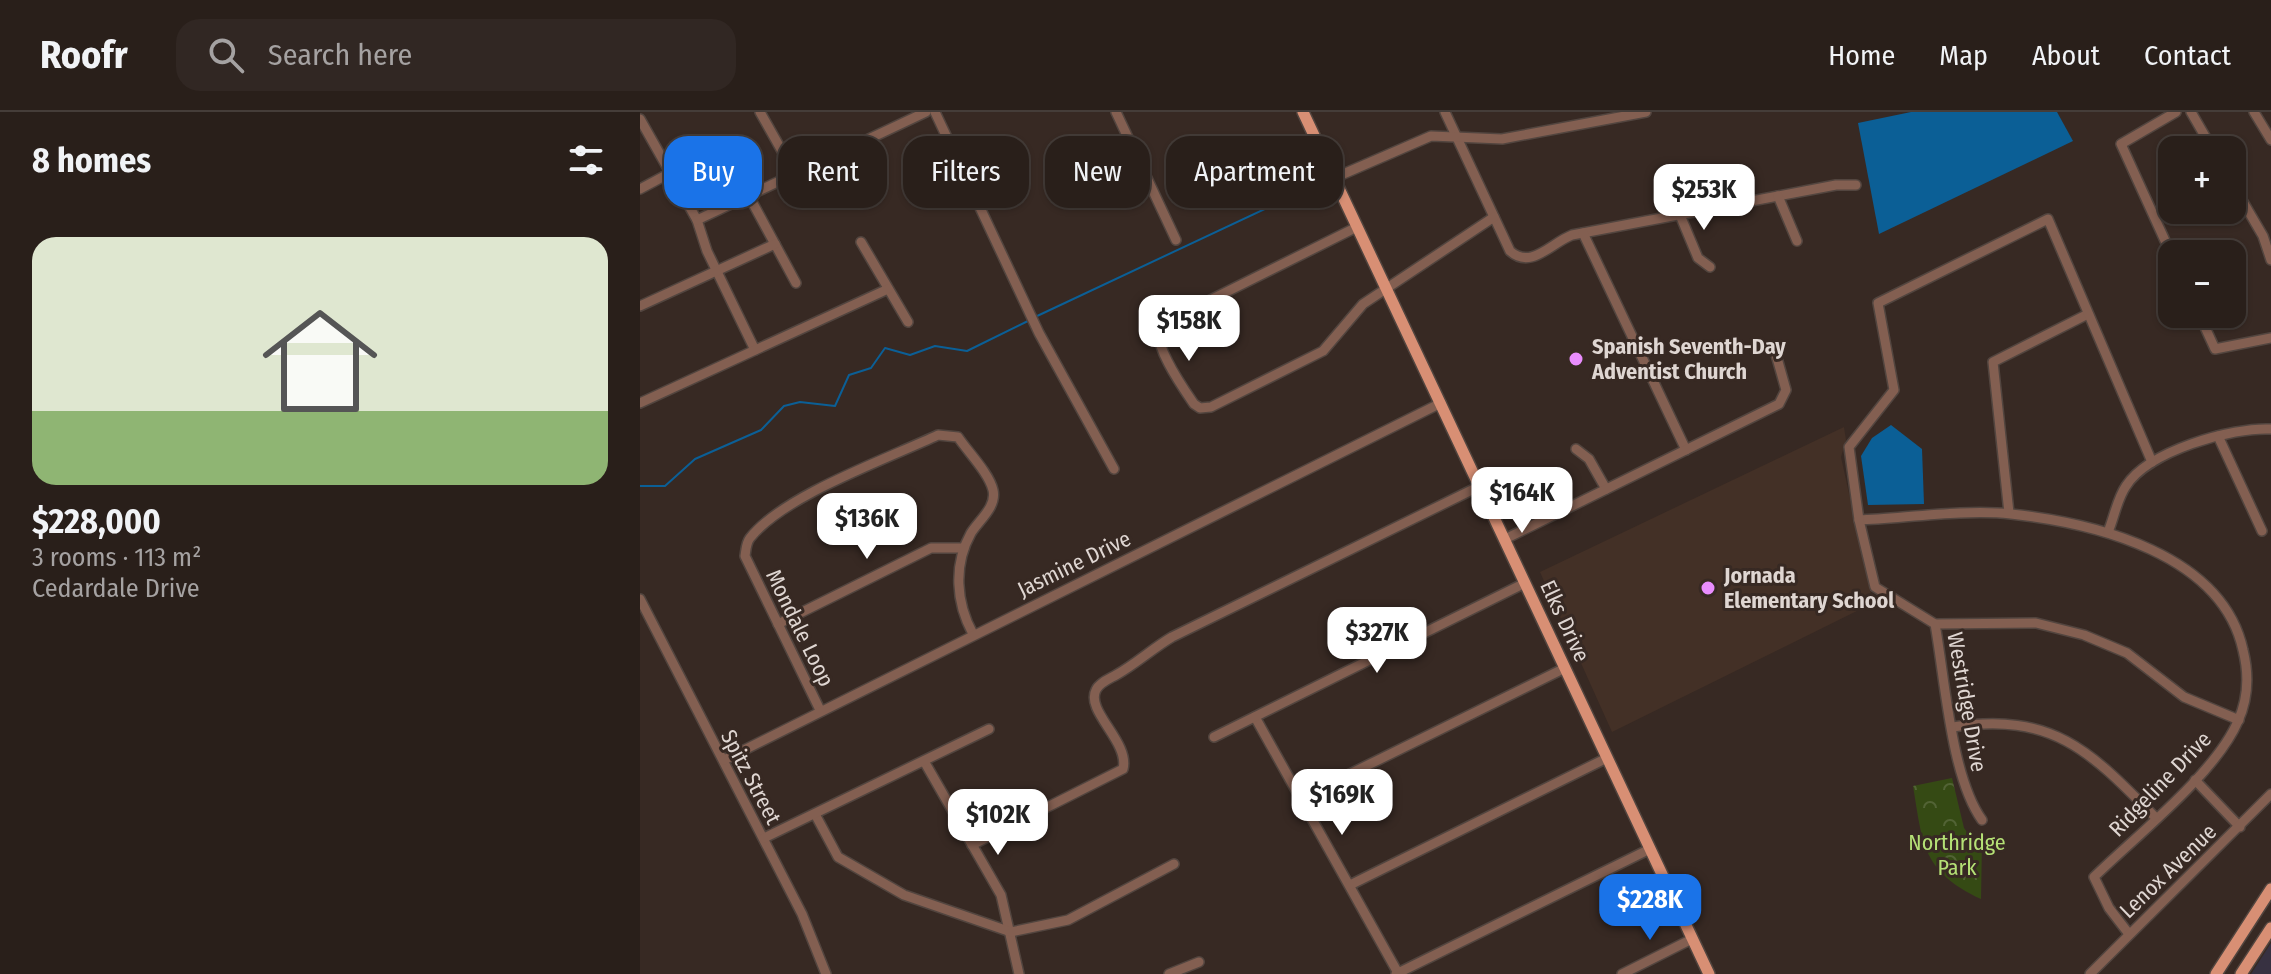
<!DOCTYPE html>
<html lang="en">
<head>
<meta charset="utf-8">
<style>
	body { margin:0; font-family:"Fira Sans Condensed",sans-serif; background:#312723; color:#f1f3f6; height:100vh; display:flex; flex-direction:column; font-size:30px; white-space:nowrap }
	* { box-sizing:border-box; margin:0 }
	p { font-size:26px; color:#a5a2a2 }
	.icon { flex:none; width:44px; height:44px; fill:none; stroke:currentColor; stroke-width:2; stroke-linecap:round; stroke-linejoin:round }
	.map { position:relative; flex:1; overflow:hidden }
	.sheet { display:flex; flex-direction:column; background:#291f1a; width:640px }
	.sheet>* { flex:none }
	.banner { position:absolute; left:24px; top:24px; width:760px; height:72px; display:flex; gap:16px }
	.tools { position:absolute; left:1518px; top:24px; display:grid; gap:16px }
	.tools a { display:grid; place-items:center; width:88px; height:88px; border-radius:16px; background:#291f1a; box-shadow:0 2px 6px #0004,0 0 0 2px #453d39; font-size:40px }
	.price { position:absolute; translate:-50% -68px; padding:0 18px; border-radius:16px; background:#fff; color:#222; font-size:26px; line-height:52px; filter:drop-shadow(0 2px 4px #0008) }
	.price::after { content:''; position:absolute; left:50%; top:48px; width:24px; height:18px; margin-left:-12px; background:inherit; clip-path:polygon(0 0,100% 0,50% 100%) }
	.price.selected { background:#1a73e8; color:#fff }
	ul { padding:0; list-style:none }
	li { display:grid; align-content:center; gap:16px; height:424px; padding:0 32px }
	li+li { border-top:2px solid #453d39 }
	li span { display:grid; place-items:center; height:248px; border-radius:24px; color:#555 }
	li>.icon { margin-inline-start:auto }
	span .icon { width:144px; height:144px; fill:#fffc; stroke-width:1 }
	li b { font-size:34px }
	h2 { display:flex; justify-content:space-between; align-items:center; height:96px; padding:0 32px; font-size:34px }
	.chip { padding:0 28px; border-radius:24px; background:#291f1a; box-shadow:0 2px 6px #0004,0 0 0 2px #453d39; font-size:28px; line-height:72px }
	.chip.selected { background:#1a73e8; color:#fff }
	header { display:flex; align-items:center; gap:48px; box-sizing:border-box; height:112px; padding:0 40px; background:#291f1a; border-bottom:2px solid #453d39 }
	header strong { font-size:38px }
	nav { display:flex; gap:44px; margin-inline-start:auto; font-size:28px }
	.search { width:560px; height:72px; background:#312723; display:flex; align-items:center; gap:20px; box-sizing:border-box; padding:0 28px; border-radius:24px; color:#a5a2a2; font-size:30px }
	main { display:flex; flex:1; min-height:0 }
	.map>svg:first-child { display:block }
	.commercial { fill:#373141 }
	.built { fill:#433026 }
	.park { fill:url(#park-crowns) }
	.water { fill:#0b5f96 }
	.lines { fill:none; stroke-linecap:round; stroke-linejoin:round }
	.stream { stroke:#0b5f96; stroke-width:2 }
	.minor-casing { stroke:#52453f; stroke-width:12 }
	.major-casing { stroke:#52453f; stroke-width:14 }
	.minor { stroke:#835f51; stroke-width:9 }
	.major { stroke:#d88f74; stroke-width:11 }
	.poi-dot { fill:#e98dfd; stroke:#372923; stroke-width:3 }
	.labels { text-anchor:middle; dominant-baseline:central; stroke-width:6; stroke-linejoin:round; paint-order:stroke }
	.poi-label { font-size:22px; font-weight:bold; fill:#dfd6d2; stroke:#372923; text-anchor:start }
	.street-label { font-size:22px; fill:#dfd6d2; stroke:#372923 }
	.park-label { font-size:22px; fill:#b5e176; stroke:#372923 }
</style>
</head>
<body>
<header>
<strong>Roofr</strong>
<div class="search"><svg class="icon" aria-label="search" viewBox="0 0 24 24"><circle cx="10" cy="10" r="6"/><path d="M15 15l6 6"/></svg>Search here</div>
<nav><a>Home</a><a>Map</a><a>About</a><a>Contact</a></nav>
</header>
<main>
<section class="sheet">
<h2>8 homes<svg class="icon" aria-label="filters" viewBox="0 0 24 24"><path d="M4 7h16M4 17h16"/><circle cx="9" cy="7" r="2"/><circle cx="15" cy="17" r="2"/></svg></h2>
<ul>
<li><span style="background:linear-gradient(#dfe7d0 70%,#8fb573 0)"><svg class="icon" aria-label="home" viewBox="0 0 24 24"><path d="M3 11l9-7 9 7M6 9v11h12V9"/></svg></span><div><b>$228,000</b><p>3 rooms · 113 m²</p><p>Cedardale Drive</p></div></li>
</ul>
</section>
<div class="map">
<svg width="1631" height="862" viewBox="0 0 1631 862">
	<defs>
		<pattern id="park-crowns" width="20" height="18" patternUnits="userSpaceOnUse" patternTransform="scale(2)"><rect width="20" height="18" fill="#354a14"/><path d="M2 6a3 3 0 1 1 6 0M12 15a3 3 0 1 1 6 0" fill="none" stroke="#526335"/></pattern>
	</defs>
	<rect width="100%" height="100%" fill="#372923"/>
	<path class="commercial" d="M 1631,831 L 1631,862 L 1611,862 Z"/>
	<path class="built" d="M 1204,315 L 1206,328 L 1201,345 L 1233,491 L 972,620 L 900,460 Z"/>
	<path class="park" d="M 1312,666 L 1324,716 L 1329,723 L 1342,727 L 1341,787 C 1282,759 1283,733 1273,674 Z"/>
	<g class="water">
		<path d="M 1271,0 L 1417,0 L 1433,29 L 1239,122 L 1218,11 Z"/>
		<path d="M 1251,313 L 1282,337 L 1284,392 L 1228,393 L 1221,344 L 1232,326 Z"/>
	</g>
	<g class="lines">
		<g class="stream">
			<path d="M 395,205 L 680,71"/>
			<path d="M 0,374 L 25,374 L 55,347 L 121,318 L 144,294 L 160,290 L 195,294 L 209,263 L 231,256 L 245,236 L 270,243 L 295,234 L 327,239 L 390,208"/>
		</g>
		<defs>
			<g id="minor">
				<path d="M 120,0 L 155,62"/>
				<path d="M 295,0 L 399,221 L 474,357"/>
				<path d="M 476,0 L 536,128"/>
				<path d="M 805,0 L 870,139 C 891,158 911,131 932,123 L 1196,73 L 1216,73"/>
				<path d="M 1551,0 L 1573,38"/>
				<path d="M 1614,0 L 1631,28"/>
				<path d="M 0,7 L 57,108 L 67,139 L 115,238"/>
				<path d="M 694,66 L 791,24 L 862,27 L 1006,0"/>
				<path d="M 1592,71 L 1623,124 L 1631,148"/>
				<path d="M 0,77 L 30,61"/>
				<path d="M 109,84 L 156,171"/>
				<path d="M 1138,84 L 1157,129"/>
				<path d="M 1040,103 L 1058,146 L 1070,155"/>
				<path d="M 57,108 L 286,0"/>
				<path d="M 717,115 L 520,213 C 511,231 543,276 554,292 L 560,296 L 571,295 L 683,239 L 723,192 L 854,105"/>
				<path d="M 943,121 L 1046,338"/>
				<path d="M 221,130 L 268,210"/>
				<path d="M 1532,144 L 1481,32 L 1536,0"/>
				<path d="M 0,194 L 135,132"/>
				<path d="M 1559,202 L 1575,237 L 1631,226"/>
				<path d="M 0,291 L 248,177"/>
				<path d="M 1578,324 L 1622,419"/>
				<path d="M 936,337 L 949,347 L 966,377"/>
				<path d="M 1369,401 L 1353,250 L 1448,202"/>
				<path d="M 1219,408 C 1265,406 1326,397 1371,402 C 1455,411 1582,442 1603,538 C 1609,562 1608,587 1598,609 C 1576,661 1496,724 1454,765 L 1469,796 L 1489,822"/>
				<path d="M 1468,420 C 1474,406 1477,387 1486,374 C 1508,339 1592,315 1631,317"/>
				<path d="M 865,427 L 1139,292 L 1146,278 L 1135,239"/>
				<path d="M 0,487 L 162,802 L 186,862"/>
				<path d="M 138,512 L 291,436 L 324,436"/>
				<path d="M 1295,512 L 1396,511 L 1444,523 L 1487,541 L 1544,585 L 1599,608"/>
				<path d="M 180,598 L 105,444 C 106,438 106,431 110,426 C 144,383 247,347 298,323 L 318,325 C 328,340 349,361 353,378 C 357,395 339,408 331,421 C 313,453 316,491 333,522"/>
				<path d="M 615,605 L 758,861"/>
				<path d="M 1313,615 C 1413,600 1450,639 1515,705"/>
				<path d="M 574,625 L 885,471"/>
				<path d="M 84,648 L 801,291"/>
				<path d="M 284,649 L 361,783 L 379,862"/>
				<path d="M 1555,668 L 1600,715"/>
				<path d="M 661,686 L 925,556"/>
				<path d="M 175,702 L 198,745 L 264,783 L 371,820 L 428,808 L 534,752"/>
				<path d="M 1342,708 C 1311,665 1305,567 1295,512 L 1235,475 L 1219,408 L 1209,335 L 1254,278 L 1238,191 L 1408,107 L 1512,350"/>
				<path d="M 124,726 L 349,617"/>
				<path d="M 332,733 L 483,657 C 490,630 445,599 456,578 C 459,571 469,567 476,563 C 496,552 513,536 532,525 L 840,374"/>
				<path d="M 710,773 L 967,646"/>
				<path d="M 529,862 L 559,850"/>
				<path d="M 756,862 L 1010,737"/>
				<path d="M 982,862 L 1052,827"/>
				<path d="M 1450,862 L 1631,682"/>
			</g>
			<g id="major">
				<path d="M 663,0 L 1069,862"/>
				<path d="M 1576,862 L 1631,777"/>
				<path d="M 1601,862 L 1631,816"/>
			</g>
		</defs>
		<use href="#minor" class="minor-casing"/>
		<use href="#major" class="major-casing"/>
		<use href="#minor" class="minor"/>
		<use href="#major" class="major"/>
	</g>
	<g class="poi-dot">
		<circle cx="936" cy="247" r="8"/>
		<circle cx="1068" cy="476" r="8"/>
	</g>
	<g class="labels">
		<g class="poi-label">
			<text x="952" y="234">Spanish Seventh-Day<tspan x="952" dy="25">Adventist Church</tspan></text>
			<text x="1084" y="463">Jornada<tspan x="1084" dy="25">Elementary School</tspan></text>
		</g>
		<g class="street-label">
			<text transform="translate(434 452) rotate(-26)">Jasmine Drive</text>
			<text transform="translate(925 509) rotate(65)">Elks Drive</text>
			<text transform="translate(160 516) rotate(64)">Mondale Loop</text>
			<text transform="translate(1327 590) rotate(80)">Westridge Drive</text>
			<text transform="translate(111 665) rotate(62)">Spitz Street</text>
			<text transform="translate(1520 672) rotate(-46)">Ridgeline Drive</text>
			<text transform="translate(1528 759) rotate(-44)">Lenox Avenue</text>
		</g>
		<g class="park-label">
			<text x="1317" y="730">Northridge<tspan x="1317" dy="25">Park</tspan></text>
		</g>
	</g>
</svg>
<div class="tools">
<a>+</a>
<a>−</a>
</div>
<b class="price" style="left:1064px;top:120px">$253K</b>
<b class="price" style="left:549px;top:251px">$158K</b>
<b class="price" style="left:882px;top:423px">$164K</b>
<b class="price" style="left:227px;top:449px">$136K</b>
<b class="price" style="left:737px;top:563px">$327K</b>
<b class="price" style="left:702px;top:725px">$169K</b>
<b class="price" style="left:358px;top:745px">$102K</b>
<b class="price selected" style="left:1010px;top:830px">$228K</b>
<div class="banner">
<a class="chip selected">Buy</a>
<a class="chip">Rent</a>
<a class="chip">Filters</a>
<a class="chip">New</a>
<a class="chip">Apartment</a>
</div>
</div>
</main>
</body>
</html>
